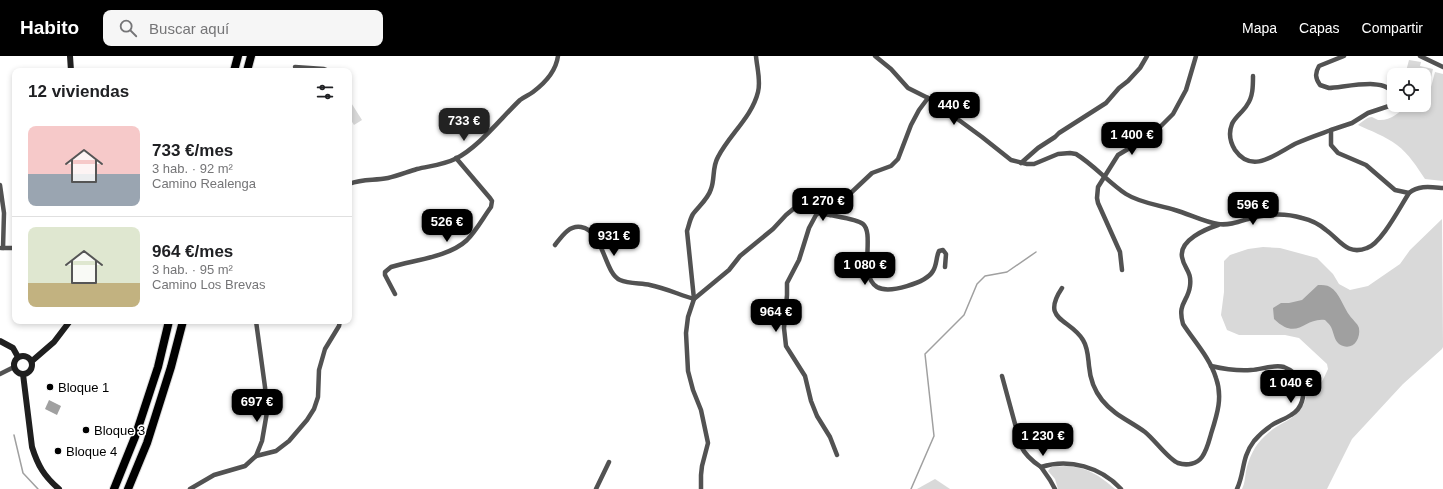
<!DOCTYPE html>
<html lang="es">
<head>
<meta charset="utf-8">
<style>
	body { margin:0; font-family:Helvetica,sans-serif; background:#f6f6f6; color:#202124; height:100vh; display:flex; flex-direction:column; font-size:15px; white-space:nowrap }
	* { box-sizing:border-box; margin:0 }
	p { font-size:13px; color:#757577 }
	.icon { flex:none; width:22px; height:22px; fill:none; stroke:currentColor; stroke-width:2; stroke-linecap:round; stroke-linejoin:round }
	.map { position:relative; flex:1; overflow:hidden }
	.details { position:absolute; left:12px; top:12px; width:340px; height:256px; display:flex; flex-direction:column; background:#fff; border-radius:8px; box-shadow:0 2px 6px #0003 }
	.details>* { flex:none }
	.tools { position:absolute; left:1387px; top:12px; display:grid; gap:8px }
	.tools a { display:grid; place-items:center; width:44px; height:44px; border-radius:8px; background:#fff; box-shadow:0 2px 6px #0003; font-size:20px }
	.price { position:absolute; translate:-50% -34px; padding:0 9px; border-radius:8px; background:#000; color:#fff; font-size:13px; line-height:26px; filter:drop-shadow(0 1px 2px #0008) }
	.price::after { content:''; position:absolute; left:50%; top:24px; width:12px; height:9px; margin-left:-6px; background:inherit; clip-path:polygon(0 0,100% 0,50% 100%) }
	.price.on { background:#222; color:#fff }
	ul { padding:0; list-style:none }
	li { display:flex; align-items:center; gap:12px; height:100px; padding:0 16px }
	li+li { border-top:1px solid #e0e0e0 }
	li span { display:grid; place-items:center; flex:none; width:112px; height:80px; border-radius:8px; color:#555 }
	li>.icon { margin-inline-start:auto }
	span .icon { width:48px; height:48px; fill:#fffc; stroke-width:1 }
	li b { font-size:17px }
	h2 { display:flex; justify-content:space-between; align-items:center; height:48px; padding:0 16px; font-size:17px }
	header { display:flex; align-items:center; gap:24px; box-sizing:border-box; height:56px; padding:0 20px; background:#000; color:#fff }
	header strong { font-size:19px }
	nav { display:flex; gap:22px; margin-inline-start:auto; font-size:14px }
	.search { width:280px; height:36px; background:#f6f6f6; display:flex; align-items:center; gap:10px; box-sizing:border-box; padding:0 14px; border-radius:8px; color:#757577; font-size:15px }
	.map>svg:first-child { display:block }
	.green { fill:#d9d9d9 }
	.water { fill:#a0a0a0 }
	.lines { fill:none; stroke-linecap:round; stroke-linejoin:round }
	.stream { stroke:#a0a0a0; stroke-width:1.5 }
	.highway-casing { stroke:#dbdbdb; stroke-width:10 }
	.street { stroke:#525252; stroke-width:4.5 }
	.secondary { stroke:#1f1f1f; stroke-width:6 }
	.highway { stroke:#000; stroke-width:8 }
	.poi-dot { fill:#000; stroke:#fff; stroke-width:1.5 }
	.labels { text-anchor:middle; dominant-baseline:central; stroke-width:3; stroke-linejoin:round; paint-order:stroke }
	.poi-label { font-size:13px; fill:#000; stroke:#fff; text-anchor:start }
</style>
</head>
<body>
<header>
<strong>Habito</strong>
<div class="search"><svg class="icon" aria-label="search" viewBox="0 0 24 24"><circle cx="10" cy="10" r="6"/><path d="M15 15l6 6"/></svg>Buscar aquí</div>
<nav><a>Mapa</a><a>Capas</a><a>Compartir</a></nav>
</header>
<div class="map">
<svg width="1443" height="433" viewBox="0 0 1443 433">
	<rect width="100%" height="100%" fill="#fff"/>
	<g class="green">
		<path d="M 1409,4 L 1421,6 L 1420,10 L 1433,13 L 1427,38 L 1424,37 L 1424,19 L 1405,19 Z"/>
		<path d="M 1435,16 L 1443,18 L 1443,125 L 1425,123 C 1417,111 1409,98 1397,89 C 1385,80 1371,75 1358,69 C 1362,66 1367,61 1372,61 C 1374,62 1376,63 1378,64 C 1390,65 1400,57 1406,49 L 1424,49 L 1424,41 L 1428,42 Z"/>
		<path d="M 350,45 L 362,64 L 354,69 L 349,61 L 349,46 Z"/>
		<path d="M 1442,159 L 1443,291 L 1442,293 L 1403,328 L 1352,383 L 1327,433 L 1242,433 C 1245,427 1245,421 1246,415 C 1249,401 1255,389 1265,380 C 1282,363 1301,365 1307,338 C 1319,334 1323,324 1328,313 L 1327,308 L 1299,282 L 1285,279 L 1239,279 L 1227,274 L 1221,259 L 1224,236 L 1224,205 L 1230,199 L 1248,193 L 1263,191 L 1280,192 L 1317,202 L 1333,218 L 1339,228 L 1350,234 L 1368,230 L 1400,208 L 1410,194 L 1442,163 Z"/>
		<path d="M 1065,410 C 1087,411 1099,419 1115,433 L 1058,433 L 1055,423 L 1048,415 L 1051,411 Z"/>
		<path d="M 935,423 L 950,433 L 917,433 Z"/>
	</g>
	<g class="water">
		<path d="M 1318,229 C 1322,229 1327,229 1330,231 C 1340,237 1343,251 1350,260 C 1352,263 1358,268 1359,272 C 1361,285 1351,296 1339,288 C 1334,284 1334,277 1331,271 C 1330,269 1327,266 1325,264 C 1304,261 1298,286 1274,263 L 1273,252 L 1281,247 L 1289,247 L 1302,244 Z"/>
		<path d="M 49,344 L 61,350 L 57,359 L 45,353 Z"/>
	</g>
	<g class="lines">
		<g class="stream">
			<path d="M 14,379 L 23,417 L 38,433"/>
			<path d="M 911,433 L 934,380 L 925,298 L 964,259 L 977,228 L 985,220 L 1007,216 L 1036,196"/>
		</g>
		<defs>
			<g id="highway">
				<path d="M 234,15 L 238,0"/>
				<path d="M 247,15 L 251,0"/>
				<path d="M 114,433 L 135,381 L 158,311 L 169,265"/>
				<path d="M 128,433 L 147,387 L 171,311 L 183,265"/>
			</g>
		</defs>
		<use href="#highway" class="highway-casing"/>
		<g class="street">
			<path d="M 875,0 L 891,13 L 908,32 L 928,42 L 952,59 L 982,81 L 1011,104 L 1027,108 L 1034,108 L 1058,98 L 1070,97 L 1076,98 C 1094,109 1108,126 1126,138 C 1140,147 1159,149 1175,154 C 1189,158 1204,166 1218,168 C 1229,170 1241,165 1251,162 C 1267,158 1286,157 1302,162 C 1311,164 1319,168 1326,174 C 1340,184 1347,200 1367,192 C 1381,188 1400,151 1409,137 C 1419,129 1430,131 1443,132"/>
			<path d="M 1344,0 L 1319,10 C 1315,17 1315,22 1320,29 C 1323,30 1326,31 1329,32 C 1342,32 1388,20 1392,38 C 1393,43 1392,46 1389,50 L 1368,57 L 1352,67 L 1331,74 L 1331,89 L 1338,97 L 1366,109 L 1395,134 L 1409,137"/>
			<path d="M 1420,0 L 1443,11"/>
			<path d="M 295,11 L 324,13 L 329,15"/>
			<path d="M 1253,20 C 1253,30 1253,41 1247,49 C 1243,56 1235,61 1232,68 C 1228,78 1230,86 1235,94 C 1253,120 1278,96 1297,87 C 1308,82 1320,78 1331,74"/>
			<path d="M 349,74 L 349,78"/>
			<path d="M 1021,107 L 1038,92 L 1055,81 L 1059,77 L 1106,47 L 1119,32 L 1128,25 L 1140,12 L 1147,0"/>
			<path d="M 349,128 C 364,122 373,125 388,122 C 397,120 407,116 417,113 C 429,110 443,109 455,103 C 478,92 501,62 520,44 C 524,41 529,39 533,36 C 545,27 556,15 558,0"/>
			<path d="M 0,129 L 4,157 L 3,192"/>
			<path d="M 820,156 L 816,159 L 809,172 L 799,204 L 787,227 L 787,239 L 784,272 L 786,290 L 805,320 L 811,345 L 817,360 L 830,381 L 837,399"/>
			<path d="M 830,159 C 839,161 857,163 863,168 C 875,178 858,219 877,231 C 889,238 926,227 933,215 C 937,209 936,201 939,195 L 943,194 L 946,198 L 945,211"/>
			<path d="M 555,189 C 562,180 569,169 581,171 C 604,175 604,217 620,224 C 629,228 641,227 650,229 C 665,232 680,239 694,243 L 729,214 L 740,200 L 773,173 L 786,159 L 809,140 L 814,139 L 818,141 L 819,155 L 823,158 L 830,159 L 838,149 L 872,117 L 891,110 L 898,103 L 911,69 L 919,54 L 928,42"/>
			<path d="M 1,192 L 15,192"/>
			<path d="M 1122,214 L 1120,196 L 1098,147 L 1097,142 L 1098,131 L 1118,99 L 1153,78 L 1173,58 L 1186,34 L 1196,0"/>
			<path d="M 1062,232 C 1040,265 1070,262 1083,284 C 1088,292 1088,301 1089,310 C 1090,322 1094,334 1102,344 C 1114,359 1130,365 1145,376 C 1154,383 1169,404 1178,407 C 1187,410 1197,408 1202,401 C 1207,394 1209,385 1211,378 C 1217,359 1223,341 1216,322 C 1210,302 1194,285 1183,268 C 1177,247 1188,246 1190,230 C 1192,215 1184,213 1182,201 C 1179,184 1206,173 1218,169"/>
			<path d="M 395,238 L 385,219 L 385,216 L 391,211 C 414,204 449,201 467,184 C 476,175 483,162 491,151 L 492,145 L 490,142 L 456,102"/>
			<path d="M 1211,310 C 1224,313 1237,315 1251,314 C 1261,314 1273,308 1284,311 C 1292,314 1298,319 1301,327 C 1306,339 1302,353 1291,359 C 1285,363 1278,365 1272,369 C 1266,373 1259,379 1254,385 C 1241,402 1245,416 1237,433"/>
			<path d="M 0,318 L 14,311"/>
			<path d="M 1002,320 L 1021,390 C 1025,399 1032,405 1041,411 C 1069,402 1101,411 1121,433"/>
			<path d="M 256,400 L 276,395 L 289,385 L 307,364 L 314,353 L 318,341 L 319,314 L 325,293 L 339,270 L 340,265"/>
			<path d="M 1041,411 L 1050,424 L 1055,433"/>
			<path d="M 190,433 L 214,419 L 245,410 L 256,400 L 262,385 L 267,356 L 265,331 L 256,265"/>
			<path d="M 596,433 L 609,406"/>
			<path d="M 701,433 L 701,419 L 702,410 L 708,387 L 701,354 L 693,334 L 688,315 L 686,277 L 688,261 L 694,243 L 687,175 C 689,169 690,163 693,158 C 699,150 708,143 711,133 C 715,123 712,111 718,101 C 729,79 752,61 758,36 C 761,25 757,12 756,0"/>
		</g>
		<g class="secondary">
			<path d="M 70,0 L 71,15"/>
			<path d="M 0,285 L 13,292 L 18,301"/>
			<circle cx="23" cy="309" r="9"/>
			<path d="M 32,305 L 54,286 L 70,265"/>
			<path d="M 23,318 L 32,391 C 38,410 44,420 59,433"/>
		</g>
		<use href="#highway" class="highway"/>
	</g>
	<g class="poi-dot">
		<circle cx="50" cy="331" r="4"/>
		<circle cx="86" cy="374" r="4"/>
		<circle cx="58" cy="395" r="4"/>
	</g>
	<g class="labels">
		<g class="poi-label">
			<text x="58" y="331">Bloque 1</text>
			<text x="94" y="374">Bloque 3</text>
			<text x="66" y="395">Bloque 4</text>
		</g>
	</g>
</svg>
<div class="tools">
<a><svg class="icon" aria-label="locate" viewBox="0 0 24 24"><circle cx="12" cy="12" r="6"/><path d="M12 2v4M12 18v4M2 12h4M18 12h4"/></svg></a>
</div>
<b class="price" style="left:954px;top:70px">440 €</b>
<b class="price on" style="left:464px;top:86px">733 €</b>
<b class="price" style="left:1132px;top:100px">1 400 €</b>
<b class="price" style="left:823px;top:166px">1 270 €</b>
<b class="price" style="left:1253px;top:170px">596 €</b>
<b class="price" style="left:447px;top:187px">526 €</b>
<b class="price" style="left:614px;top:201px">931 €</b>
<b class="price" style="left:865px;top:230px">1 080 €</b>
<b class="price" style="left:776px;top:277px">964 €</b>
<b class="price" style="left:1291px;top:348px">1 040 €</b>
<b class="price" style="left:257px;top:367px">697 €</b>
<b class="price" style="left:1043px;top:401px">1 230 €</b>
<section class="details">
<h2>12 viviendas<svg class="icon" aria-label="filters" viewBox="0 0 24 24"><path d="M4 7h16M4 17h16"/><circle cx="9" cy="7" r="2"/><circle cx="15" cy="17" r="2"/></svg></h2>
<ul>
<li><span style="background:linear-gradient(#f6c9c9 60%,#9aa5b1 0)"><svg class="icon" aria-label="home" viewBox="0 0 24 24"><path d="M3 11l9-7 9 7M6 9v11h12V9"/></svg></span><div><b>733 €/mes</b><p>3 hab. · 92 m²</p><p>Camino Realenga</p></div></li>
<li><span style="background:linear-gradient(#dfe7d0 70%,#c2b280 0)"><svg class="icon" aria-label="home" viewBox="0 0 24 24"><path d="M3 11l9-7 9 7M6 9v11h12V9"/></svg></span><div><b>964 €/mes</b><p>3 hab. · 95 m²</p><p>Camino Los Brevas</p></div></li>
</ul>
</section>
</div>
</body>
</html>
